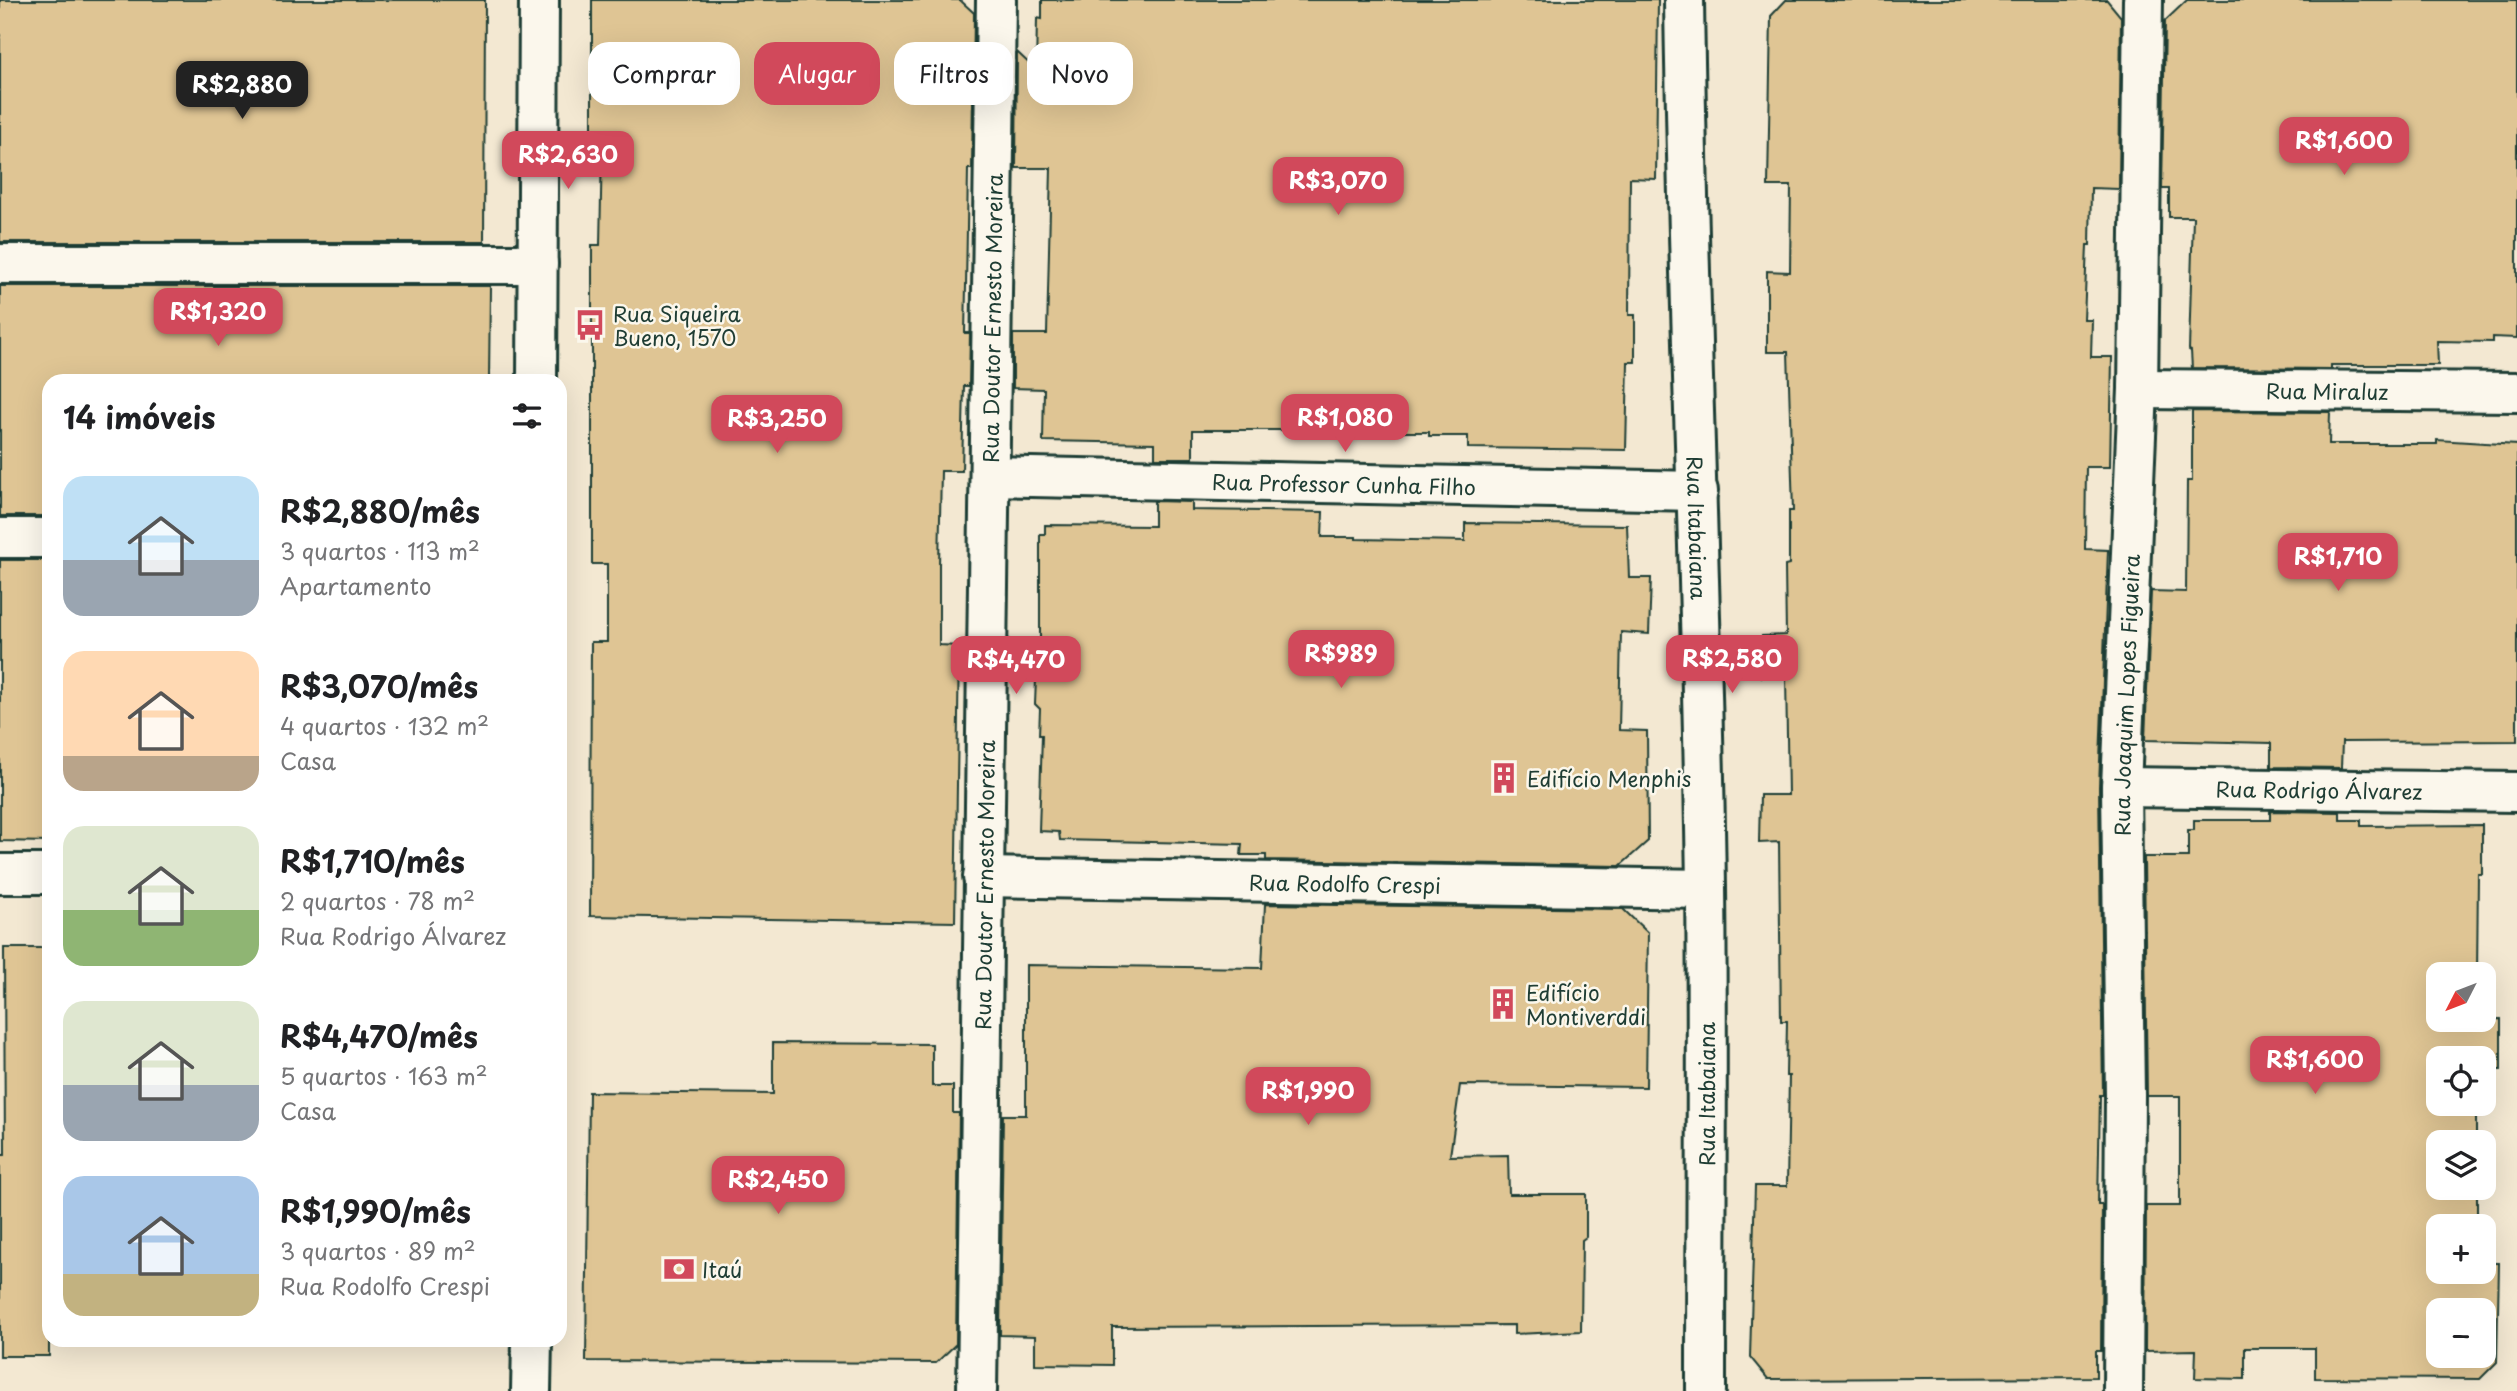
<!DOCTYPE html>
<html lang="pt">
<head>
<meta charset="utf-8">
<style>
	body { margin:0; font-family:"Playpen Sans",sans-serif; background:#f2f2f2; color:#202124; height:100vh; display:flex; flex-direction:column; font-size:26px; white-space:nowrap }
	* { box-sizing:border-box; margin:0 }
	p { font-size:23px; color:#757577 }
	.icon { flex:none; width:38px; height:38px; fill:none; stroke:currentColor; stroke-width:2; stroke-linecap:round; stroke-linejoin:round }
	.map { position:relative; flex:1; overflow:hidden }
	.sheet { position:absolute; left:42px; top:374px; width:525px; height:973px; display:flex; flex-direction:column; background:#fff; border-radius:21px; box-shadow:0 7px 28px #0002 }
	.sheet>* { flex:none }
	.banner { position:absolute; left:588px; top:42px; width:665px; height:63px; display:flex; gap:14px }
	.needle { width:46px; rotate:228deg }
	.buttons { position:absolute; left:2426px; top:962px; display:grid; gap:14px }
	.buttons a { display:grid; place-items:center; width:70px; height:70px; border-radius:14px; background:#fff; box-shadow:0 7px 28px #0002; font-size:35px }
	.price { position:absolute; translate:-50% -60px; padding:0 16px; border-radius:14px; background:#d1495b; color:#fff; font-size:23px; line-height:46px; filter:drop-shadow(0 2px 4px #0008) }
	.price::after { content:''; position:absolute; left:50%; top:42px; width:21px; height:16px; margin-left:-10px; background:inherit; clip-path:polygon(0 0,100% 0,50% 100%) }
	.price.selected { background:#222; color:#fff }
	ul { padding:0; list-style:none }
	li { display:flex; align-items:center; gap:21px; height:175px; padding:0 21px }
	li span { display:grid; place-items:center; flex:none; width:196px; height:140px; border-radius:21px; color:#555 }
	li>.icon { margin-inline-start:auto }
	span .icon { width:84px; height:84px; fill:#fffc; stroke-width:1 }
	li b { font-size:30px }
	h2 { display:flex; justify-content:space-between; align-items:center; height:84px; padding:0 21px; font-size:30px }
	.tag { padding:0 24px; border-radius:21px; background:#fff; box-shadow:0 7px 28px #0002; font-size:24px; line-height:63px }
	.tag.selected { background:#d1495b; color:#fff }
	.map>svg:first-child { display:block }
	.building { fill:#dfc594; stroke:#1f3d34; stroke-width:2; fill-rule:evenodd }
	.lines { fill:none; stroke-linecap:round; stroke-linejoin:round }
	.minor-casing { stroke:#1f3d34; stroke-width:44 }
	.secondary-casing { stroke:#1f3d34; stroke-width:44 }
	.minor { stroke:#fbf7ec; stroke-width:38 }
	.secondary { stroke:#fbf7ec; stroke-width:38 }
	.labels { text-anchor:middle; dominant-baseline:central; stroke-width:5; stroke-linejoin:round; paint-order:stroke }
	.poi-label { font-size:21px; fill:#1f3d34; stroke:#fbf7ec; text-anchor:start }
	.street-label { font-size:21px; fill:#1f3d34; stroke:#fbf7ec }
</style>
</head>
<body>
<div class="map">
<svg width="2517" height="1391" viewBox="0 0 2517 1391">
	<rect width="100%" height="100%" fill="#f3e8d2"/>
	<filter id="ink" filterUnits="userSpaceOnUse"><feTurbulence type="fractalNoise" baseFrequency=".0143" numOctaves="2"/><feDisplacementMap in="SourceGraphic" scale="14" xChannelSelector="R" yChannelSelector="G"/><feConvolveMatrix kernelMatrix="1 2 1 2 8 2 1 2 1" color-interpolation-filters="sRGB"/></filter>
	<g filter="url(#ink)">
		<g class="building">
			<path d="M 0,0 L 485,0 L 484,242 L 0,242 Z"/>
			<path d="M 592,0 L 960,0 L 974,13 L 972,169 L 968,169 L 966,286 L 965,333 L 970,333 L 969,386 L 964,386 L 962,471 L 941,471 L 939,565 L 939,645 L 959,646 L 955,922 L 590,916 L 591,642 L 607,642 L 607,564 L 592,564 L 592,245 L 600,245 L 602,146 L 592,146 Z"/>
			<path d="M 1042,0 L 1658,0 L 1656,179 L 1630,178 L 1629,315 L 1635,315 L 1635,362 L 1628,362 L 1626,450 L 1468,448 L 1468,436 L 1429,436 L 1429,432 L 1376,432 L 1376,430 L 1193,430 L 1193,458 L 1155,458 L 1155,443 L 1043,441 L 1044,389 L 1013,388 L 1013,334 L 1047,334 L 1051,168 L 1016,168 L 1017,52 L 1036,70 L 1037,18 L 1042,19 Z"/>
			<path d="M 1786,0 L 2107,0 L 2121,17 L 2119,189 L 2091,188 L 2090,245 L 2087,245 L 2084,320 L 2092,320 L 2091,357 L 2112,357 L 2110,467 L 2086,467 L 2085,549 L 2108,550 L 2099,787 L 2103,1095 L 2100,1095 L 2098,1205 L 2102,1205 L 2101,1351 L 2096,1351 L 2096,1377 L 1768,1379 L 1750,1357 L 1755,1186 L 1787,1186 L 1789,1076 L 1786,1076 L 1787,1021 L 1781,1021 L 1779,842 L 1759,843 L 1760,795 L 1788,795 L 1786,677 L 1761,677 L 1762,636 L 1786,635 L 1785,566 L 1789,565 L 1789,511 L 1793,511 L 1788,352 L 1767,352 L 1767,271 L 1790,272 L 1791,186 L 1768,186 L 1771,16 Z"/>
			<path d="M 2187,0 L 2517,0 L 2517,338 L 2492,337 L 2492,342 L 2437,341 L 2438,365 L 2331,365 L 2331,369 L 2192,368 L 2191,351 L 2189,350 L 2193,217 L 2169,217 L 2169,189 L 2162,189 L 2165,21 Z"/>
			<path d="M 0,286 L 490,286 L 489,382 L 49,382 L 49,516 L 0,516 Z"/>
			<path d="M 2192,411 L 2330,412 L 2329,444 L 2437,444 L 2437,440 L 2517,445 L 2517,741 L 2342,742 L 2341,768 L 2271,767 L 2271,743 L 2145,740 L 2151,591 L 2186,592 L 2187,481 L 2192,481 Z"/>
			<path d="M 1154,501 L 1192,502 L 1192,510 L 1323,512 L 1322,537 L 1356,537 L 1356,539 L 1465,541 L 1465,523 L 1627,525 L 1629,578 L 1651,578 L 1649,634 L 1621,632 L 1619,730 L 1647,731 L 1648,841 L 1620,866 L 1266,860 L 1266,855 L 1241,855 L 1242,844 L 1060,840 L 1059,832 L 1039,831 L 1042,735 L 1039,735 L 1040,709 L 1035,704 L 1036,679 L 1040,678 L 1040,534 L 1045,534 L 1045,525 L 1154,526 Z"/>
			<path d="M 0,560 L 49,560 L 49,842 L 0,841 Z"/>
			<path d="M 2270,811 L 2340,812 L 2340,820 L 2361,820 L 2361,826 L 2482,825 L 2482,874 L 2478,874 L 2477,975 L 2438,975 L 2438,1020 L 2501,1019 L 2501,1070 L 2483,1070 L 2483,1059 L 2438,1059 L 2438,1104 L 2476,1104 L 2476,1143 L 2438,1143 L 2438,1188 L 2477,1188 L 2477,1227 L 2438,1227 L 2438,1272 L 2483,1272 L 2483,1263 L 2499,1263 L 2497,1362 L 2480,1379 L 2315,1378 L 2315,1348 L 2245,1348 L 2245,1379 L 2195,1378 L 2196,1350 L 2145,1351 L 2146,1206 L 2180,1206 L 2180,1096 L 2147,1096 L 2144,857 L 2188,857 L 2188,830 L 2194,830 L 2194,820 L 2270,820 ZM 2438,1311 L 2483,1311 L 2483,1356 L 2438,1356 Z"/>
			<path d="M 1265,904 L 1623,909 L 1648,933 L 1646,1087 L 1460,1085 L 1450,1156 L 1508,1155 L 1509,1194 L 1586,1194 L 1586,1237 L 1582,1240 L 1581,1331 L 1514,1334 L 1514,1325 L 1112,1327 L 1112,1365 L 1035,1364 L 1035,1336 L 1000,1335 L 1003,1115 L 1026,1115 L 1026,965 L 1262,968 Z"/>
			<path d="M 4,948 L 45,948 L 45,971 L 49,971 L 49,1356 L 0,1356 L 0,1155 L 5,1155 Z"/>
			<path d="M 773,1043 L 932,1044 L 932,1086 L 953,1086 L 953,1113 L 959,1113 L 956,1344 L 936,1363 L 586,1361 L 589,1092 L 773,1094 Z"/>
		</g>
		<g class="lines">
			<defs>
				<g id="minor">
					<path id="s1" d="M 1684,0 C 1688,296 1702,592 1706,888 C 1708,1055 1706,1223 1706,1391"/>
					<path d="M 0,264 L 538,264"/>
					<path id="s2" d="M 2138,389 L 2517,392"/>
					<path id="s3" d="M 990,476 L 1698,491"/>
					<path d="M 0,538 L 49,538"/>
					<path id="s4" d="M 2121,787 L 2517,792"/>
					<path d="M 0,874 L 49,874"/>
					<path id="s5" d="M 983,877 L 1706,889"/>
					<path id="s6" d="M 977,1391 L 996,0"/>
					<path id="s7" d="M 2123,1391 L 2125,1095 L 2121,787 L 2138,389 L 2143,0"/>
				</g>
				<g id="secondary">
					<path d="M 537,382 L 539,0"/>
					<path d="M 531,1391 L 532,1340"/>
				</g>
			</defs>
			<use href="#minor" class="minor-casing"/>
			<use href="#secondary" class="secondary-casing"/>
			<use href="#minor" class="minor"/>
			<use href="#secondary" class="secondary"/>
		</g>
	</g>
	<defs>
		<symbol id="bus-bare" viewBox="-9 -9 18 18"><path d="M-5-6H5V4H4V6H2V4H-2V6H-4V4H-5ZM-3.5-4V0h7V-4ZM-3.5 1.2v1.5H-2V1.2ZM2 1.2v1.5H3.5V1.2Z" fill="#d1495b" stroke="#fbf7ec" stroke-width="2.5" paint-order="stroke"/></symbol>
		<symbol id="building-bare" viewBox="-9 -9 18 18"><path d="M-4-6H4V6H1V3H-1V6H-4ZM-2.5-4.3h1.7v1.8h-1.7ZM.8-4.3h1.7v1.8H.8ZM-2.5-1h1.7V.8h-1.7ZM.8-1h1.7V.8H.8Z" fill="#d1495b" stroke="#fbf7ec" stroke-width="2.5" paint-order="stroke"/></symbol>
		<symbol id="bank-bare" viewBox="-9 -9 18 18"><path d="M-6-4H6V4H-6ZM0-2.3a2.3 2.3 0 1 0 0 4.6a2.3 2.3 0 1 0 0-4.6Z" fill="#d1495b" stroke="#fbf7ec" stroke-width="2.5" paint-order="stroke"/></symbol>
	</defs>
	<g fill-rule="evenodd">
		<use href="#bus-bare" x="568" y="303" width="44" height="44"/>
		<use href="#building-bare" x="1482" y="756" width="44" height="44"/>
		<use href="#building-bare" x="1481" y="982" width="44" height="44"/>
		<use href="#bank-bare" x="657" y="1247" width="44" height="44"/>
	</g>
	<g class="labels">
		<g class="poi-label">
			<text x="613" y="313">Rua Siqueira<tspan x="613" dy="24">Bueno, 1570</tspan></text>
			<text x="1527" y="778">Edifício Menphis</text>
			<text x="1526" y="992">Edifício<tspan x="1526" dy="24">Montiverddi</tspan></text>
			<text x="702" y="1269">Itaú</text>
		</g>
		<g class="street-label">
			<text stroke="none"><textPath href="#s6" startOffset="1073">Rua Doutor Ernesto Moreira</textPath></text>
			<text stroke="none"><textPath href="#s2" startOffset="189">Rua Miraluz</textPath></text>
			<text stroke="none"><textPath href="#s3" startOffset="354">Rua Professor Cunha Filho</textPath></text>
			<text stroke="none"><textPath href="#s1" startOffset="528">Rua Itabaiana</textPath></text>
			<text stroke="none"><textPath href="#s7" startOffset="696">Rua Joaquim Lopes Figueira</textPath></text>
			<text stroke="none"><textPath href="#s4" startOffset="198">Rua Rodrigo Álvarez</textPath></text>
			<text stroke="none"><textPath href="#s5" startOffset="362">Rua Rodolfo Crespi</textPath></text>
			<text stroke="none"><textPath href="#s6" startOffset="506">Rua Doutor Ernesto Moreira</textPath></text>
			<text transform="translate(1706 1094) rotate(-90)">Rua Itabaiana</text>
		</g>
	</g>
</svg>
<div class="buttons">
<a><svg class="needle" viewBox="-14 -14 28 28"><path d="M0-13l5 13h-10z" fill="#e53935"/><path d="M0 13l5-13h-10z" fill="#757577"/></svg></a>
<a><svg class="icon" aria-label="locate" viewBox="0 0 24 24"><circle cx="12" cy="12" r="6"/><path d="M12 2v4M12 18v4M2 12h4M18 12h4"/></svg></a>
<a><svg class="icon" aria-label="layers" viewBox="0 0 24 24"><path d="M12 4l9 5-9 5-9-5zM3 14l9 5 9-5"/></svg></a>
<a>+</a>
<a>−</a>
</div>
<b class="price selected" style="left:242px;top:121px">R$2,880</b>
<b class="price" style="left:2344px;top:177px">R$1,600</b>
<b class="price" style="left:568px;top:191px">R$2,630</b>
<b class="price" style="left:1338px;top:217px">R$3,070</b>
<b class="price" style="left:218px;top:348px">R$1,320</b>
<b class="price" style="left:1345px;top:454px">R$1,080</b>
<b class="price" style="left:777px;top:455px">R$3,250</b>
<b class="price" style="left:2338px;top:593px">R$1,710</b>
<b class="price" style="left:1341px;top:690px">R$989</b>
<b class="price" style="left:1732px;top:695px">R$2,580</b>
<b class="price" style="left:1016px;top:696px">R$4,470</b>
<b class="price" style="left:2315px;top:1096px">R$1,600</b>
<b class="price" style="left:1308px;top:1127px">R$1,990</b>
<b class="price" style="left:778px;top:1216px">R$2,450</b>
<div class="banner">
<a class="tag">Comprar</a>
<a class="tag selected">Alugar</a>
<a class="tag">Filtros</a>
<a class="tag">Novo</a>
</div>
<section class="sheet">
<h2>14 imóveis<svg class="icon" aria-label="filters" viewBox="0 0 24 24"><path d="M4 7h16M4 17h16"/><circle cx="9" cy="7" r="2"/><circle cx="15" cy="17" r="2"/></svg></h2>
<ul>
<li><span style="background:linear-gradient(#bfe0f5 60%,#9aa5b1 0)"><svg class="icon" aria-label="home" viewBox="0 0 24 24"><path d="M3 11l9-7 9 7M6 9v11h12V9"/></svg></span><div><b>R$2,880/mês</b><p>3 quartos · 113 m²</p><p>Apartamento</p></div></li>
<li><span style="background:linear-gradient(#ffd9b3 75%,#b9a48a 0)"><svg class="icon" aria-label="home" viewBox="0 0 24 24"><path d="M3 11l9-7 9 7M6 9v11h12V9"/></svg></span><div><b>R$3,070/mês</b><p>4 quartos · 132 m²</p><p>Casa</p></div></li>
<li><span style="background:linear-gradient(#dfe7d0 60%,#8fb573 0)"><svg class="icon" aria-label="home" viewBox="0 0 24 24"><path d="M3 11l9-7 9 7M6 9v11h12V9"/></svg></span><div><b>R$1,710/mês</b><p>2 quartos · 78 m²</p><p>Rua Rodrigo Álvarez</p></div></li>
<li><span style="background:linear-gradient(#dfe7d0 60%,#9aa5b1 0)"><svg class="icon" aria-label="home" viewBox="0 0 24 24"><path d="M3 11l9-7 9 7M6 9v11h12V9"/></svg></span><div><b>R$4,470/mês</b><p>5 quartos · 163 m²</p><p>Casa</p></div></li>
<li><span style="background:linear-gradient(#a9c7e8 70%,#c2b280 0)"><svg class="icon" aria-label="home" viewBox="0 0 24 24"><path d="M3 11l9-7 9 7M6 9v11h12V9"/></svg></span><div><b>R$1,990/mês</b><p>3 quartos · 89 m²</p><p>Rua Rodolfo Crespi</p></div></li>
</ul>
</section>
</div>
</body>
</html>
